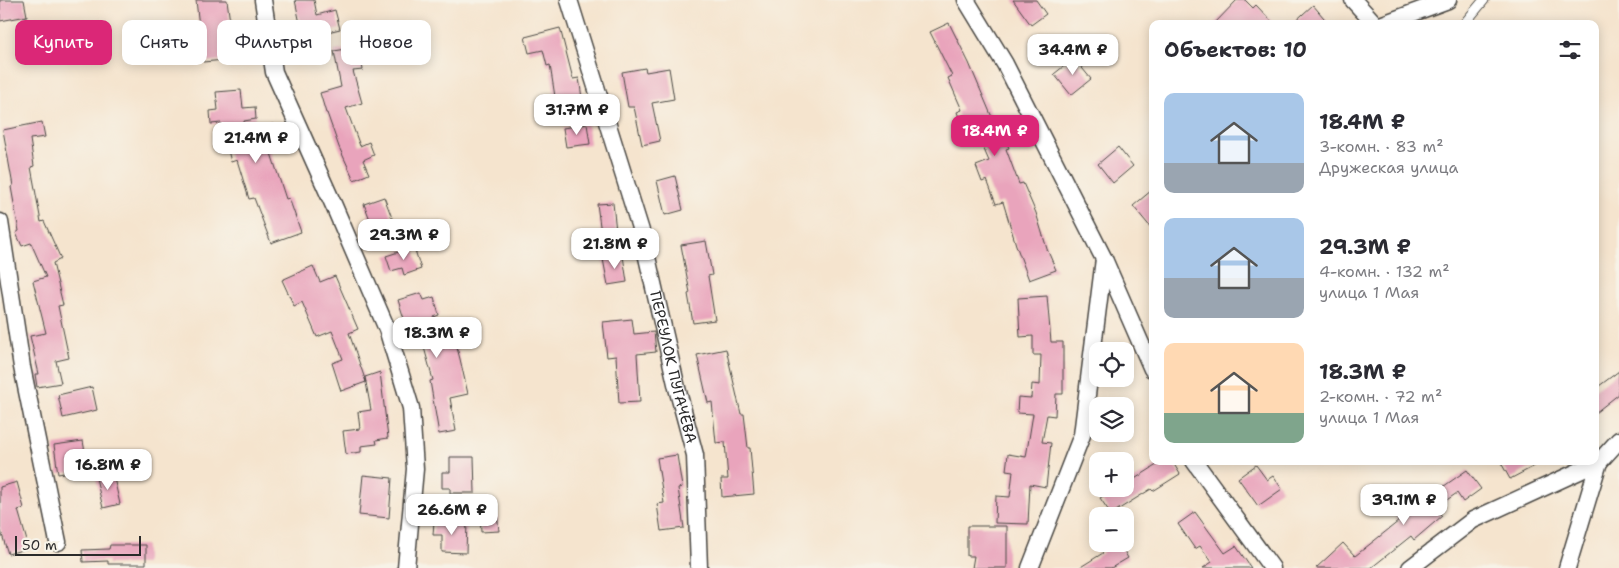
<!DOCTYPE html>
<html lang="ru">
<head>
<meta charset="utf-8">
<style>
	body { margin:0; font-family:"Shantell Sans",sans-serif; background:#f2f2f3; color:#2b2b33; height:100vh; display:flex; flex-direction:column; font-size:19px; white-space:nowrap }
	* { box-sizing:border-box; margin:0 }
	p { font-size:16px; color:#7c7c81 }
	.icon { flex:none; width:28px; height:28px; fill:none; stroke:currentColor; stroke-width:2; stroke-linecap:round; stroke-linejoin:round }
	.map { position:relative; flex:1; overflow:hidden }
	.panel { position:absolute; left:1149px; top:20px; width:450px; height:445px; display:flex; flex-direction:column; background:#fff; border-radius:10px; box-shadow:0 2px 12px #0003 }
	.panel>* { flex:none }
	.guide { position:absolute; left:15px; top:20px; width:475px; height:45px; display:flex; gap:10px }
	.controls { position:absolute; left:1089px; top:342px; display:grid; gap:10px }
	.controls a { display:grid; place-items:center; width:45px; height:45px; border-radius:10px; background:#fff; box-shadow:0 2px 12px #0003; font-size:25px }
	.scale { position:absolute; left:15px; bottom:12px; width:126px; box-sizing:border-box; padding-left:5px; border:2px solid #2b2b2b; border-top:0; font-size:14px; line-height:18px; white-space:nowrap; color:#2b2b2b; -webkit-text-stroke:4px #f7f3e8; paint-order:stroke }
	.price { position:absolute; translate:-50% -42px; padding:0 11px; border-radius:10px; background:#fff; color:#222; font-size:16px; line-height:32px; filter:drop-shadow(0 1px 2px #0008) }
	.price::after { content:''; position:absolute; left:50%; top:30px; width:15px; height:11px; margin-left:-8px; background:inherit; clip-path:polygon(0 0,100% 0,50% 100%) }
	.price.on { background:#db2777; color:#fff }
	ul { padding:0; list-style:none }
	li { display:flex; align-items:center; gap:15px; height:125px; padding:0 15px }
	li span { display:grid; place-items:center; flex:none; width:140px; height:100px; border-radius:10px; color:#555 }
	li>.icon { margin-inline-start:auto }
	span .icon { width:60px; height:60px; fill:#fffc; stroke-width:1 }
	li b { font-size:21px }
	h2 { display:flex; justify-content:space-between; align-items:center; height:60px; padding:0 15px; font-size:21px }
	.tag { padding:0 18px; border-radius:10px; background:#fff; box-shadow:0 2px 12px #0003; font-size:18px; line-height:45px }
	.tag.on { background:#db2777; color:#fff }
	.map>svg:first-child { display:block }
	.building { fill:#e9a4bc }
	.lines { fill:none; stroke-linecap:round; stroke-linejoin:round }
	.service-casing { stroke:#494743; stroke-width:11 }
	.minor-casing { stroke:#494743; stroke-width:19 }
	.service { stroke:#fff; stroke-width:9 }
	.minor { stroke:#fff; stroke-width:16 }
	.labels { text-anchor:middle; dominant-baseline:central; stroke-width:4; stroke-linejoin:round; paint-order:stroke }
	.street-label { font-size:15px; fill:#2b2b2b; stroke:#f7f3e8 }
</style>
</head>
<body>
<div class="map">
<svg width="1619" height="568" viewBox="0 0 1619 568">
	<rect width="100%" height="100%" fill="#f7f3e8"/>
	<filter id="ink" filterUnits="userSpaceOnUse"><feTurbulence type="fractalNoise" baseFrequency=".02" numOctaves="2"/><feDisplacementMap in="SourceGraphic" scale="10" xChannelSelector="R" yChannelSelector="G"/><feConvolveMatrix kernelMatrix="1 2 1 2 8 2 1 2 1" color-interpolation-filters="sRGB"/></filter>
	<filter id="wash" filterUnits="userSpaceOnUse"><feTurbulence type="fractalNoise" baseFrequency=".0096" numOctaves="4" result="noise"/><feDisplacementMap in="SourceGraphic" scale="20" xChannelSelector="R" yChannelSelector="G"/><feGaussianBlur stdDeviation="1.12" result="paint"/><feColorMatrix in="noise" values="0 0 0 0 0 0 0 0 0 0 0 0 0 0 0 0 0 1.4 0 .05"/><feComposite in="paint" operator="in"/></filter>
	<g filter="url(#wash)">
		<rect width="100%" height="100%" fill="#f5e4ce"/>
		<g id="blocks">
			<g class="building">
				<path d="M 0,0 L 24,0 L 27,16 L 0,21 Z"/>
				<path d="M 196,0 L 227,0 L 235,59 L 203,62 Z"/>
				<path d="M 295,0 L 314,0 L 317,15 L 335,10 L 340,29 L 303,38 Z"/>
				<path d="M 1013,0 L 1036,0 L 1046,14 L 1031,25 Z"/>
				<path d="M 1237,0 L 1245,0 L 1253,8 L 1256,5 L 1274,24 L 1214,24 Z"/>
				<path d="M 1313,5 L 1329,24 L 1292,24 Z"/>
				<path d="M 949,23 L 969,63 L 997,129 L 1000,128 L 1009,148 L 1006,149 L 1019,184 L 1023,183 L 1036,213 L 1047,249 L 1056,270 L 1029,280 L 1016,245 L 1003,202 L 996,204 L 987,180 L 982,182 L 976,166 L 989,161 L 973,124 L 963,128 L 957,112 L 962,110 L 948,78 L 952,76 L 930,32 Z"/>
				<path d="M 560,28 L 573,79 L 579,78 L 582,98 L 556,103 L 550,65 L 547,66 L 543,50 L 529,53 L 525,37 Z"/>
				<path d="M 359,47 L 363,70 L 353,71 L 362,103 L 346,108 L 360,146 L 369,142 L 374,155 L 363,160 L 369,174 L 354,180 L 339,147 L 327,113 L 326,113 L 320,93 L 341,87 L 334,51 Z"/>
				<path d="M 1074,58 L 1091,79 L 1071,95 L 1054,74 Z"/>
				<path d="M 645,68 L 646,72 L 669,68 L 674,99 L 652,103 L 660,141 L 642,145 L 634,107 L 628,107 L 622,72 Z"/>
				<path d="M 241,90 L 243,108 L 255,107 L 256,119 L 244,121 L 245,131 L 273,124 L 276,138 L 267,141 L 286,199 L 289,198 L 301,232 L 271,243 L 254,198 L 249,199 L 237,160 L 231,162 L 221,123 L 211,124 L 210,111 L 218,110 L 216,92 Z"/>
				<path d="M 42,122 L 45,137 L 30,139 L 34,166 L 31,167 L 41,222 L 44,221 L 61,259 L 53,263 L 63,305 L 58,306 L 69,358 L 56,361 L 61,383 L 37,387 L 35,374 L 39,374 L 30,336 L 46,333 L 33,281 L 46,277 L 31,243 L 22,246 L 16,233 L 19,231 L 11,187 L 13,186 L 3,130 Z"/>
				<path d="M 587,124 L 590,144 L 566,147 L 563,128 Z"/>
				<path d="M 1118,147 L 1133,166 L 1113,183 L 1098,164 Z"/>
				<path d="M 675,176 L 683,210 L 665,215 L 657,181 Z"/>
				<path d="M 1152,190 L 1152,229 L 1133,206 Z"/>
				<path d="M 384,197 L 394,223 L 374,230 L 364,204 Z"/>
				<path d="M 613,203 L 616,231 L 601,233 L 597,204 Z"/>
				<path d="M 706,241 L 712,275 L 708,276 L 715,320 L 693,323 L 688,294 L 690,293 L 681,245 Z"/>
				<path d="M 414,247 L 421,269 L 404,275 L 402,268 L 391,271 L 386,256 Z"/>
				<path d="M 623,256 L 627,282 L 608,285 L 603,259 Z"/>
				<path d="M 313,266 L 320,282 L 335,276 L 358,329 L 349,333 L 366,382 L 341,391 L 332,363 L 343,359 L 332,331 L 317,337 L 302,302 L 294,306 L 282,280 Z"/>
				<path d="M 421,293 L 424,300 L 434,297 L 439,315 L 434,317 L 443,348 L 456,344 L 460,359 L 468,394 L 450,398 L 456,431 L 439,434 L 430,381 L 433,380 L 417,322 L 406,325 L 398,300 Z"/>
				<path d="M 1047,296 L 1051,342 L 1063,342 L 1063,394 L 1056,394 L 1055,416 L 1047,415 L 1042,442 L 1051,443 L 1046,487 L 1030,484 L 1028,524 L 995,523 L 996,496 L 1010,497 L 1013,471 L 1006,470 L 1008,454 L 1026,457 L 1033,414 L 1017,413 L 1018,397 L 1031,398 L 1032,384 L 1040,385 L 1041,355 L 1033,355 L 1033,336 L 1020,337 L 1018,298 Z"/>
				<path d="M 632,319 L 634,334 L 654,332 L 656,352 L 637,354 L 640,402 L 619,403 L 616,356 L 607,357 L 603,322 Z"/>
				<path d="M 726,349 L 741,414 L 744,414 L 748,448 L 750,448 L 754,494 L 722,497 L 721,479 L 728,479 L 725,442 L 716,443 L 712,402 L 708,403 L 697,355 Z"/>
				<path d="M 1619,371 L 1619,394 L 1595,413 L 1595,389 Z"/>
				<path d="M 380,372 L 388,438 L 376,440 L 377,444 L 361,446 L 361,452 L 346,454 L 343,431 L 360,429 L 358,412 L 371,410 L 365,377 Z"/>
				<path d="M 92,387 L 97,410 L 63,418 L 58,395 Z"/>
				<path d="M 83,441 L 88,469 L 58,474 L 54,445 Z"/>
				<path d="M 677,455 L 682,487 L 678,488 L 684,528 L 661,531 L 657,504 L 664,503 L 657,458 Z"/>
				<path d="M 450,457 L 474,457 L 475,493 L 450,493 L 450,488 L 442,488 L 442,472 L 450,472 Z"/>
				<path d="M 1163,461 L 1172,461 L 1180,474 L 1153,491 L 1151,489 L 1111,514 L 1100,498 L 1114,489 L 1125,489 L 1125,485 Z"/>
				<path d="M 1500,461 L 1544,461 L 1510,479 Z"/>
				<path d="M 1256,465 L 1267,480 L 1273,476 L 1282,489 L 1258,506 L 1238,478 Z"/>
				<path d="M 1467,470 L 1481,489 L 1463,502 L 1457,493 L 1435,508 L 1442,516 L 1414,540 L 1411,536 L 1371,568 L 1316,568 L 1343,543 L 1355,556 L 1399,521 L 1394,515 L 1422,492 L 1427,498 Z"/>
				<path d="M 113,474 L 120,504 L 103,508 L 96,478 Z"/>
				<path d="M 363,475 L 392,478 L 389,518 L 359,515 Z"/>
				<path d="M 17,482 L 24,508 L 18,510 L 29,548 L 8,554 L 0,528 L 0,487 Z"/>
				<path d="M 1195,512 L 1225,553 L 1236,546 L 1251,568 L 1203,568 L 1212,562 L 1200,546 L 1195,549 L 1178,524 Z"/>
				<path d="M 497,513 L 499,531 L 481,532 L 480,514 Z"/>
				<path d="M 434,521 L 467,522 L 466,553 L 442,552 L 442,535 L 433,535 Z"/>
				<path d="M 967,526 L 1007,526 L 1007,568 L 972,568 L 974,556 L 967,556 Z"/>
				<path d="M 1098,544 L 1120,544 L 1128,558 L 1111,568 L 1079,568 L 1103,553 Z"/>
				<path d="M 110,545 L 146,545 L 146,564 L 108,564 L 108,561 L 83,562 L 82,550 L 109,549 Z"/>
			</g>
		</g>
	</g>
	<g filter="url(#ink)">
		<use href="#blocks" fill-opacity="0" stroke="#494743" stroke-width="1"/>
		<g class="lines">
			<defs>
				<path id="service" d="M 1464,24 L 1484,0"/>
				<g id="minor">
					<path d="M 263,0 L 274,72 L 334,206 L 387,329 L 411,408 L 415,469 L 406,568"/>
					<path id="s1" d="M 569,0 L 641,231 L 677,388 L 695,455 L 699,568"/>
					<path d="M 966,0 L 1005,64 L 1104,259 L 1082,435 L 1030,568"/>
					<path d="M 1353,0 L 1375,24"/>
					<path d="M 1383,24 L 1448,0"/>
					<path d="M 0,222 L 22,367 L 58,542"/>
					<path d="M 1104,259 L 1152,369"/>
					<path d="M 1194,461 L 1272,568"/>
					<path d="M 1410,568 L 1473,520 L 1599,462 L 1619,440"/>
					<path d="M 1567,568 L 1599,462"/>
				</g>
			</defs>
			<use href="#service" class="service-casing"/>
			<use href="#minor" class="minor-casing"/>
			<use href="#service" class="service"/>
			<use href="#minor" class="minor"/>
		</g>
	</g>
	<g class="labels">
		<g class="street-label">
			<text stroke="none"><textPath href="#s1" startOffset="382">ПЕРЕУЛОК ПУГАЧЁВА</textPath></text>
		</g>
	</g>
</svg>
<div class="controls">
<a><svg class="icon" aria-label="locate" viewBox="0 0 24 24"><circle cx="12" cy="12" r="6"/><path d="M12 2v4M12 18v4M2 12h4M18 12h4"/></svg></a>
<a><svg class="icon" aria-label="layers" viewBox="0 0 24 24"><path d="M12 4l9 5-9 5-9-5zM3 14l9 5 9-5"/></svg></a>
<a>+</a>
<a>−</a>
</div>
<div class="scale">50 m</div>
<b class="price" style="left:1073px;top:76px">34.4M ₽</b>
<b class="price" style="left:577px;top:136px">31.7M ₽</b>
<b class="price on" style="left:995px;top:157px">18.4M ₽</b>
<b class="price" style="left:256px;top:164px">21.4M ₽</b>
<b class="price" style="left:404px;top:261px">29.3M ₽</b>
<b class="price" style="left:615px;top:270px">21.8M ₽</b>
<b class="price" style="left:437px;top:359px">18.3M ₽</b>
<b class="price" style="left:108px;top:491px">16.8M ₽</b>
<b class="price" style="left:1404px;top:526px">39.1M ₽</b>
<b class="price" style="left:452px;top:536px">26.6M ₽</b>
<div class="guide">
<a class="tag on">Купить</a>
<a class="tag">Снять</a>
<a class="tag">Фильтры</a>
<a class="tag">Новое</a>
</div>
<section class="panel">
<h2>Объектов: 10<svg class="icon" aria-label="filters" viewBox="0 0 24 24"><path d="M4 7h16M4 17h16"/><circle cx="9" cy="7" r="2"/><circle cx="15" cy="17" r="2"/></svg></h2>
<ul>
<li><span style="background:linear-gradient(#a9c7e8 70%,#9aa5b1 0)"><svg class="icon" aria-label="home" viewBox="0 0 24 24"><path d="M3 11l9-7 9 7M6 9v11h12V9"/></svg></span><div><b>18.4M ₽</b><p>3-комн. · 83 m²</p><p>Дружеская улица</p></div></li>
<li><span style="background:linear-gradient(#a9c7e8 60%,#9aa5b1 0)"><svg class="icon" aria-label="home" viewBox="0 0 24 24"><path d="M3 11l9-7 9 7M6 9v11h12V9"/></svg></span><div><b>29.3M ₽</b><p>4-комн. · 132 m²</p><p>улица 1 Мая</p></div></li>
<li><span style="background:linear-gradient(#ffd9b3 70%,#7fa58c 0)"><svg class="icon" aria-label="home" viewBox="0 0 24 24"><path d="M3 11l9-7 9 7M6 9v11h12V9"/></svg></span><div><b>18.3M ₽</b><p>2-комн. · 72 m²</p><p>улица 1 Мая</p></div></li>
</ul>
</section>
</div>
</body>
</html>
